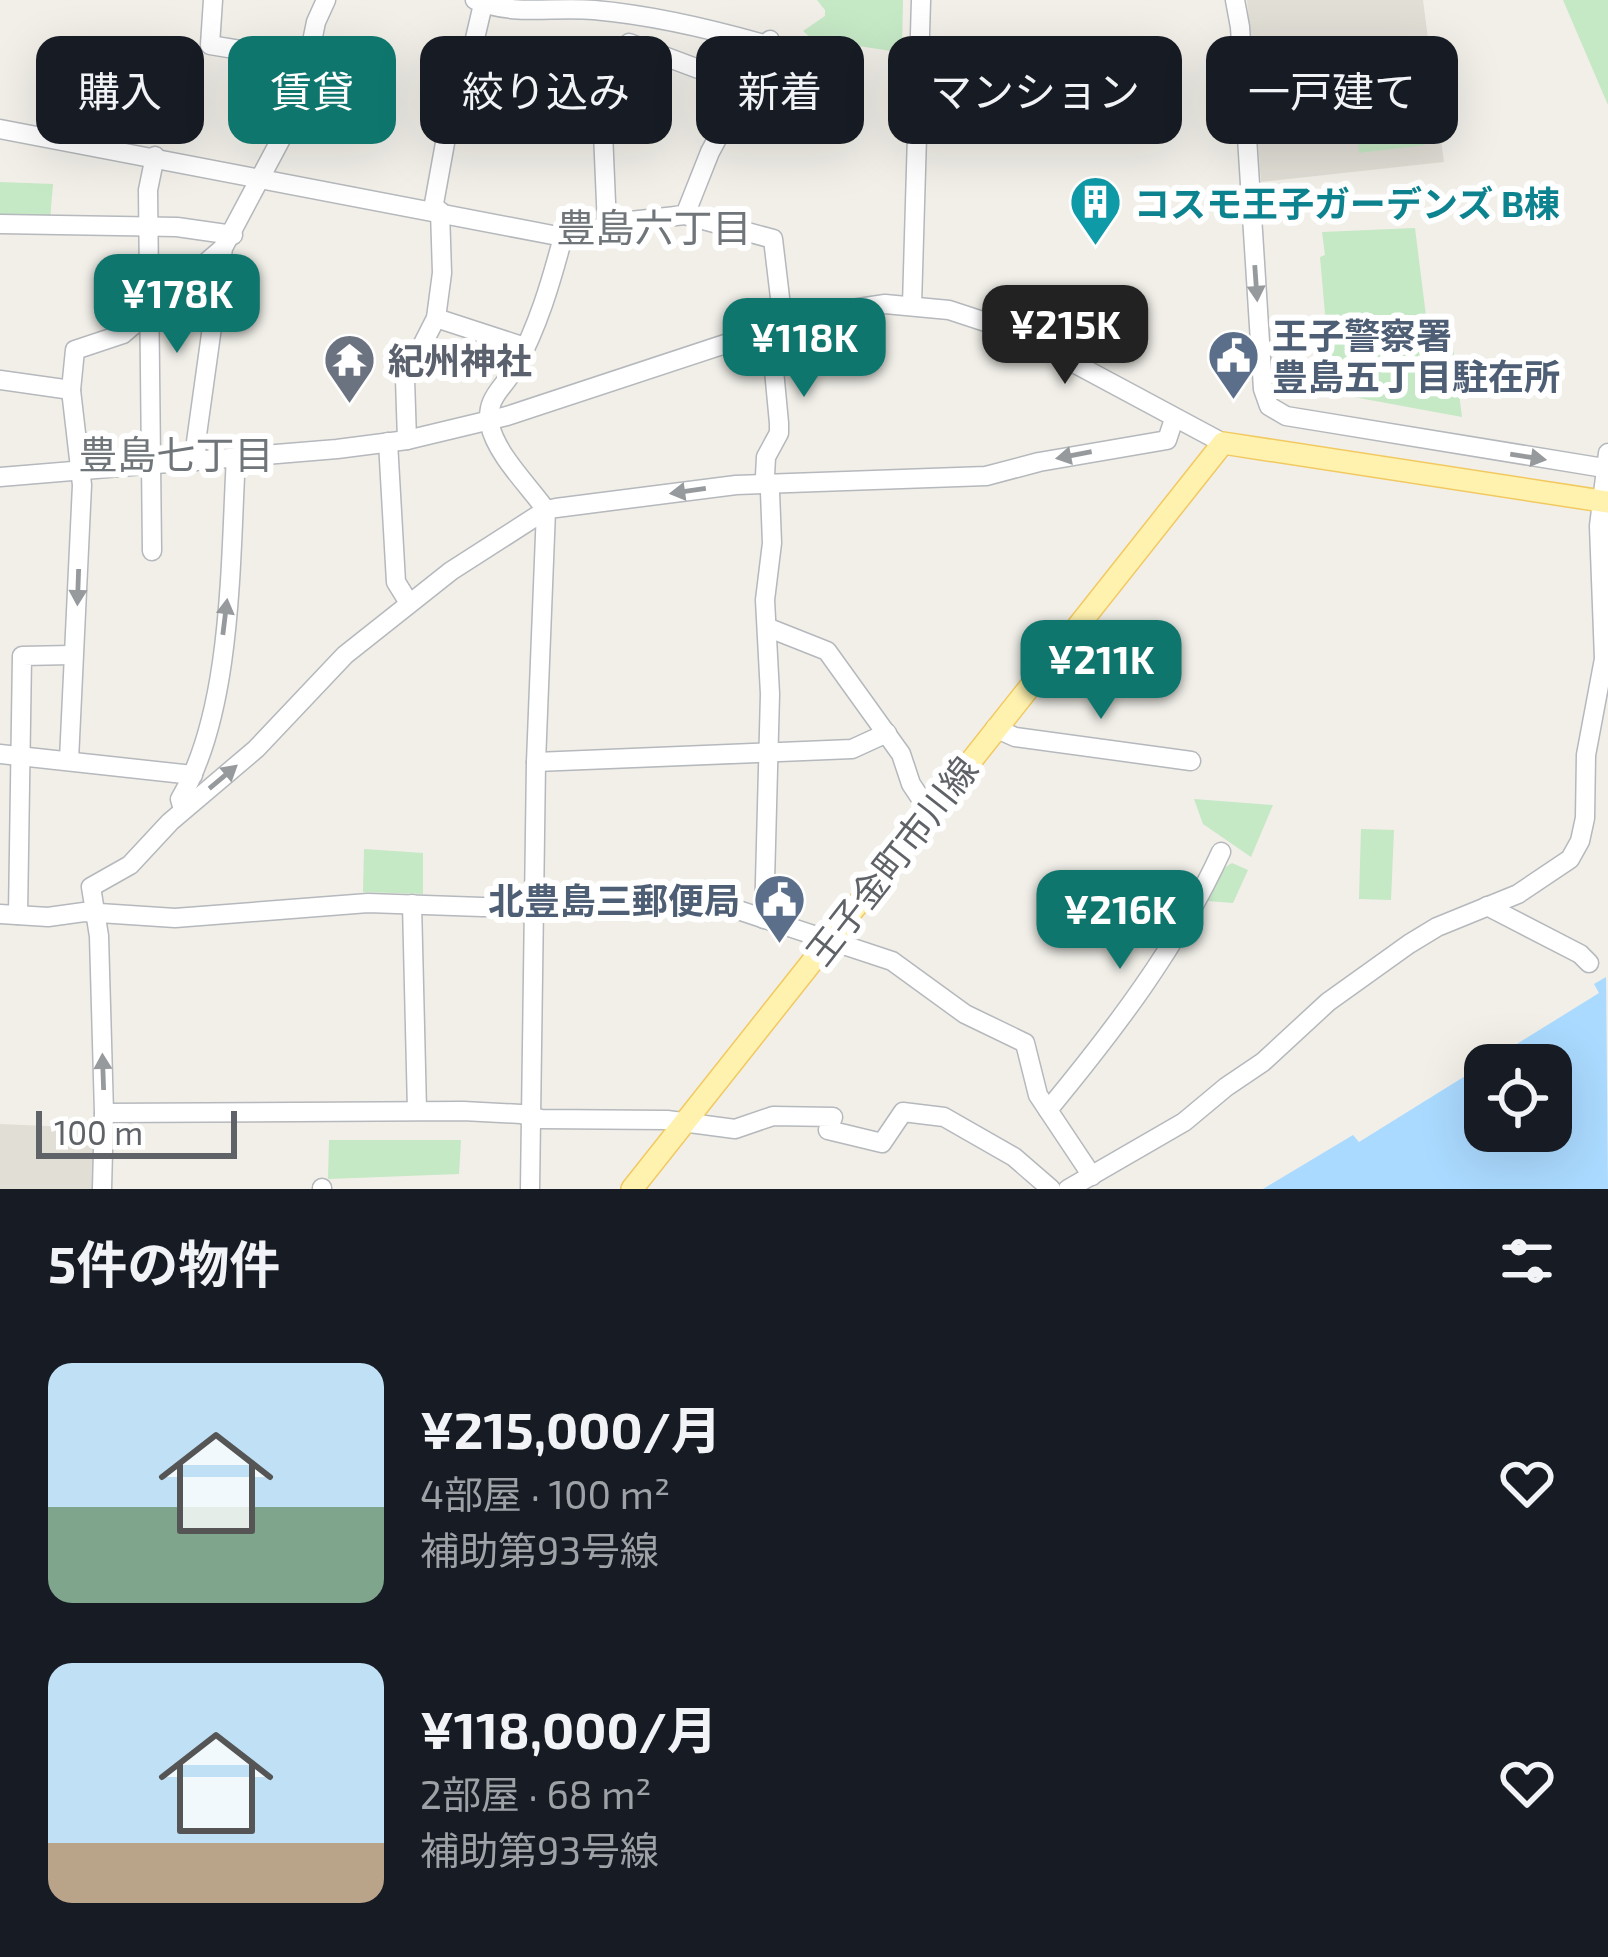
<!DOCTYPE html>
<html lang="ja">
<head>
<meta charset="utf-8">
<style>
	body { margin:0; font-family:"Exo 2","Noto Sans JP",sans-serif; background:#20242c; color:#f1f3f6; height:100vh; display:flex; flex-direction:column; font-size:45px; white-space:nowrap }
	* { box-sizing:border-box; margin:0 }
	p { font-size:39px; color:#9ea1a6 }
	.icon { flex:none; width:66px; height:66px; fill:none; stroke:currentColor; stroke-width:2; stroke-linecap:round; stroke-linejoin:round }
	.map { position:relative; height:1189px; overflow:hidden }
	.details { display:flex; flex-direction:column; background:#171b24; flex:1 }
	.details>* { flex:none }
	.top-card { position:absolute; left:36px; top:36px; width:1536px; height:108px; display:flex; gap:24px }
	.fabs { position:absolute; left:1464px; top:1044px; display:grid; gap:24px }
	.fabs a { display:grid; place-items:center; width:108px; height:108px; border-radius:24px; background:#171b24; box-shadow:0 12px 48px #0002; font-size:60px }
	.scale { position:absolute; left:36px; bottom:30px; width:201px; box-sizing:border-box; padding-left:12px; border:6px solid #5f6368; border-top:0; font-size:33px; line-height:42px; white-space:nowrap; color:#5f6368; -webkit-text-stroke:9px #fff; paint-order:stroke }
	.price { position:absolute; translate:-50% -102px; padding:0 27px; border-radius:24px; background:#0f766e; color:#fff; font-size:39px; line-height:78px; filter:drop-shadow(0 3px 6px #0008) }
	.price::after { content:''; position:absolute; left:50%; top:72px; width:36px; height:27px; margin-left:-18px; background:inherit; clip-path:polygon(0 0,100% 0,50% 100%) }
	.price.current { background:#222; color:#fff }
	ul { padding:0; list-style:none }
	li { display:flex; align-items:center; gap:36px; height:300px; padding:0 48px }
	li span { display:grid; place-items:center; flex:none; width:336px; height:240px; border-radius:24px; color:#555 }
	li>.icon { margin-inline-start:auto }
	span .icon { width:144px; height:144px; fill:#fffc; stroke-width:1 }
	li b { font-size:51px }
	h2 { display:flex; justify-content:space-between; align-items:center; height:144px; padding:0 48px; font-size:51px }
	.chip { padding:0 42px; border-radius:24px; background:#171b24; box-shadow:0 12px 48px #0002; font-size:42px; line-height:108px }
	.chip.current { background:#0f766e; color:#fff }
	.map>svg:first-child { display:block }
	.education { fill:#e1ded6 }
	.green { fill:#c5e8c5 }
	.water { fill:#aadaff; fill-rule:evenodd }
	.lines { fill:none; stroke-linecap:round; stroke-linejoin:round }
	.minor-casing { stroke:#b5b8bc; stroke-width:21 }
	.major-casing { stroke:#f2c960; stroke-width:24 }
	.minor { stroke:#fff; stroke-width:18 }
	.major { stroke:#fff2af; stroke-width:21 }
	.oneway { fill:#979a9d }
	.labels { text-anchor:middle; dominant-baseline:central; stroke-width:12; stroke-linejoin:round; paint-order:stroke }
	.culture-label { font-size:36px; font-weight:bold; fill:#0d838f; stroke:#fff; text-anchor:start }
	.service-label { font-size:36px; font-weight:bold; fill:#4e5e75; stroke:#fff; text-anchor:start }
	.worship-label { font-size:36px; font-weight:bold; fill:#5b616d; stroke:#fff; text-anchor:start }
	.street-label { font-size:36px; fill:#5f6368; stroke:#fff }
	.neighbourhood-label { font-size:39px; fill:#70757a; stroke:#fff }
</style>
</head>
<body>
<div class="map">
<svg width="1608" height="1189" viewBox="0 0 1608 1189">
	<rect width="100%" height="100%" fill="#f1efe8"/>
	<g class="education">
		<path d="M 1247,0 L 1423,0 L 1444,162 L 1261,182 Z"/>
		<path d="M 0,1124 L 94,1128 L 94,1189 L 0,1189 Z"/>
	</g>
	<g class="green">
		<path d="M 817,0 L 903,0 L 902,48 L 898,52 L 812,39 L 803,31 L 825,16 L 825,10 Z"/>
		<path d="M 1563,0 L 1608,0 L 1608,105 Z"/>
		<path d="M 1411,49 L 1425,145 L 1359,153 L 1357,134 L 1308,140 L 1303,63 Z"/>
		<path d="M 0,182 L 53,184 L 50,220 L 0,220 Z"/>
		<path d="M 1415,228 L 1427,324 L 1450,324 L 1462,417 L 1332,393 L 1320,257 L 1325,255 L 1322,232 Z"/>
		<path d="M 1194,799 L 1273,805 L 1251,857 L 1203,824 Z"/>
		<path d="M 1361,829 L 1394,830 L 1391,900 L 1359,899 Z"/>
		<path d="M 364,849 L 423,853 L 423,894 L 363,892 Z"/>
		<path d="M 1232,863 L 1248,870 L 1233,903 L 1208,901 L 1224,868 Z"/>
		<path d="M 329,1140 L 461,1140 L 459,1174 L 328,1179 Z"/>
	</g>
	<path class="water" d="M 1606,977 L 1608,1189 L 1263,1189 L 1353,1135 L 1359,1142 L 1599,993 L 1594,984 ZM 1551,1065 L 1551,1131 L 1485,1131 L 1485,1065 Z"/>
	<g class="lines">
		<defs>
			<g id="minor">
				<path d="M 213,0 L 210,45 L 259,53 L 305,71"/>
				<path d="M 475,0 C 516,17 552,6 594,10 C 652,15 711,29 767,45"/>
				<path d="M 1235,0 L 1240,27 L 1263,389 L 1269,406 L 1286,416 L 1604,468"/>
				<path d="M 469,64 L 510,72 L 602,109"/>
				<path d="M 0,129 L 563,237 L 630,221 L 685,215 L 773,239 L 783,323"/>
				<path d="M 433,209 L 447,132 L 469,64 L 484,0"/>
				<path d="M 685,215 L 710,152 L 770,40"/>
				<path d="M 0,224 L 177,227 L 233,235"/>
				<path d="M 607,226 L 602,109 L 629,43 L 744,86"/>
				<path d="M 912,305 L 921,0"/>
				<path d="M 436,318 L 525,347"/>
				<path d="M 0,380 L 71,390"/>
				<path d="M 407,440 L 405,379 L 436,318 L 442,273 L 440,211"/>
				<path d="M 388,442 L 396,582 L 409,603"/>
				<path d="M 197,461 L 196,442 L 223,248 L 282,137 L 308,61 L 316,22 L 326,0"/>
				<path d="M 0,477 L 337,449 L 407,440 L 507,416 L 813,315 L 885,304 L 949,310 L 1016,332 L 1223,443"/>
				<path d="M 546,510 C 529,486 496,454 490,425 C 485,398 503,389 515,368 C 538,327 551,282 563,237"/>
				<path d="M 152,551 L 148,190 L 155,156"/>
				<path d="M 769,628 L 827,651 L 901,754 L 911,784 L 929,811"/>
				<path d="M 995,728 L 1015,737 L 1191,761"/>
				<path d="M 0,754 L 193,775"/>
				<path d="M 69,760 L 82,485 L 71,390 L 75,350 L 123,334 L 223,248"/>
				<path d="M 536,762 L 852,749 L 887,733"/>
				<path d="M 183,810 L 180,799 C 233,710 230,560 236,457"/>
				<path d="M 412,904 L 417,1110"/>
				<path d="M 1487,906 L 1580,954 L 1589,963"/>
				<path d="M 0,914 L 48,917 L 84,912 L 175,918 L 368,903 L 482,907 L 714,906 L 735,909 L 892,961 L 965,1014 L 1025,1043 L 1038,1095 L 1092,1176"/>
				<path d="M 18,915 L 22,656 L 72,655"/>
				<path d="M 764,919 L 770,694 L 765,600 L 772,543 L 770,492 L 765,476 L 766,457 L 779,433 L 779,423 L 770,328"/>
				<path d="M 1048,1110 C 1114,1030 1177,948 1221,852"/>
				<path d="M 104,1113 L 463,1111 L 521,1114 L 541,1119 L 667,1120 L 735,1129 L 773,1116 L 833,1117 L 828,1130 L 882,1143 L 903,1112 L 944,1117 L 1014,1157 L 1051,1189"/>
				<path d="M 102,1189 L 104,1113 L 99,936 L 91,887 L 130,865 L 170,822 L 256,749 L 345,655 L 451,571 L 546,510 L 556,508 L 736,485 L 986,476 L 1039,462 L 1167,440 L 1174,419"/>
				<path d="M 322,1189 L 322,1188"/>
				<path d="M 530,1189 L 536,762 L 546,510"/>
				<path d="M 1068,1189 L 1184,1122 L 1226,1087 L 1263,1062 L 1328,1002 L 1409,944 L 1437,927 L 1518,894 L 1570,859 L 1580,841 L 1585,818 L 1586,755 L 1604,659 L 1599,526 L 1608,453"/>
			</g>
			<path id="major" d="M 632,1189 L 1223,443 L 1608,502"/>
		</defs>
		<use href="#minor" class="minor-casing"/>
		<use href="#major" class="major-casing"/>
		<use href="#minor" class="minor"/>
		<use href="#major" class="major"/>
	</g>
	<defs><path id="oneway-solid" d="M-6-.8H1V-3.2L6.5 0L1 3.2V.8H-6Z" transform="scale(3)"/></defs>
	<g class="oneway">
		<use href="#oneway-solid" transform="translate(1256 283) rotate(86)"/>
		<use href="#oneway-solid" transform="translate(1074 455) rotate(169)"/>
		<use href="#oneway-solid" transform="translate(1528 457) rotate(9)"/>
		<use href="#oneway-solid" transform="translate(688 491) rotate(172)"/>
		<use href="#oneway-solid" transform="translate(78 587) rotate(92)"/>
		<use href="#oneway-solid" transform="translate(225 617) rotate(-83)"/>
		<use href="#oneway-solid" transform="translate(223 777) rotate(-40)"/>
		<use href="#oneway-solid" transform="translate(103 1072) rotate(-92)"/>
	</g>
	<defs>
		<symbol id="building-pin" viewBox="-11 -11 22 30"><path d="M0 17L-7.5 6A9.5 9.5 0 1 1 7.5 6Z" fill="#0f9aa8" stroke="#fff"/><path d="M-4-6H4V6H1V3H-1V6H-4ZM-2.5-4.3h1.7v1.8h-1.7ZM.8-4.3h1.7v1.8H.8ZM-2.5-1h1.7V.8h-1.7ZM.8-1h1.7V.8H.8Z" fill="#fff"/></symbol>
		<symbol id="civic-pin" viewBox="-11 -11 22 30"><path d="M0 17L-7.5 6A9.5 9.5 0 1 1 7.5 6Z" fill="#5c6f8a" stroke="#fff"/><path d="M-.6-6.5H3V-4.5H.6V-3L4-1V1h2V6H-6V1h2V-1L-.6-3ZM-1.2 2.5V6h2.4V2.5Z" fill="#fff"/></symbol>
		<symbol id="temple-pin" viewBox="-11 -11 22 30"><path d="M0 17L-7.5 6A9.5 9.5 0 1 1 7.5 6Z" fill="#6b7280" stroke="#fff"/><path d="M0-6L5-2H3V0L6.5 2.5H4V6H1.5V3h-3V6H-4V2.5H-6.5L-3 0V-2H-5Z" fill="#fff"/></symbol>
	</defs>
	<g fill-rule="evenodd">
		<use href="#building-pin" x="1066" y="172" width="59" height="81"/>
		<use href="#civic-pin" x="1204" y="326" width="59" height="81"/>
		<use href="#temple-pin" x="320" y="330" width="59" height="81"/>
		<use href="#civic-pin" x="750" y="870" width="59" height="81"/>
	</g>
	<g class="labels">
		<g class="culture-label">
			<text x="1134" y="202">コスモ王子ガーデンズ B棟</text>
		</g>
		<g class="service-label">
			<text x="1272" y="334">王子警察署<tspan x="1272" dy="41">豊島五丁目駐在所</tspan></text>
			<text x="740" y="899" text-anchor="end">北豊島三郵便局</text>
		</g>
		<g class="worship-label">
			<text x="388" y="359">紀州神社</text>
		</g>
		<g class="street-label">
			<text transform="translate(891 860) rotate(-52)">王子金町市川線</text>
		</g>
		<g class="neighbourhood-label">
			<text x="654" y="226">豊島六丁目</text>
			<text x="176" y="453">豊島七丁目</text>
		</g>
	</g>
</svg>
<div class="fabs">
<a><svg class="icon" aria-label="locate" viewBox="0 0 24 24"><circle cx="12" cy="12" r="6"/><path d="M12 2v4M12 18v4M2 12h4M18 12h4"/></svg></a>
</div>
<div class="scale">100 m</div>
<b class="price" style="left:177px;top:356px">¥178K</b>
<b class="price current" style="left:1065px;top:387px">¥215K</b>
<b class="price" style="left:804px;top:400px">¥118K</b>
<b class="price" style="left:1101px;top:722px">¥211K</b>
<b class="price" style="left:1120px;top:972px">¥216K</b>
<div class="top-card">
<a class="chip">購入</a>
<a class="chip current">賃貸</a>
<a class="chip">絞り込み</a>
<a class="chip">新着</a>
<a class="chip">マンション</a>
<a class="chip">一戸建て</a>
</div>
</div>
<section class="details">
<h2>5件の物件<svg class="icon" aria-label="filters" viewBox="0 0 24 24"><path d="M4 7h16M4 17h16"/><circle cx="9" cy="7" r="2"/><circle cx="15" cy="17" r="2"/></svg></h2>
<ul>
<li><span style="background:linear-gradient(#bfe0f5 60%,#7fa58c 0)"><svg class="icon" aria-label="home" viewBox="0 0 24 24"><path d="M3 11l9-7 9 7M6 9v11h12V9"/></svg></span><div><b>¥215,000/月</b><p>4部屋 · 100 m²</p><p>補助第93号線</p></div><svg class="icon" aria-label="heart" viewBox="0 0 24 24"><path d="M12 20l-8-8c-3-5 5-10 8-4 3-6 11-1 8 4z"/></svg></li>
<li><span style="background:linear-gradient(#bfe0f5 75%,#b9a48a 0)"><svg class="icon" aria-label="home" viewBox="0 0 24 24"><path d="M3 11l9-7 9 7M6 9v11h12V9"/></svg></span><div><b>¥118,000/月</b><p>2部屋 · 68 m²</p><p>補助第93号線</p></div><svg class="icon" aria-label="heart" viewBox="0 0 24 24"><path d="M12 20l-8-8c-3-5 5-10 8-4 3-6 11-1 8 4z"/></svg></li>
</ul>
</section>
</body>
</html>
